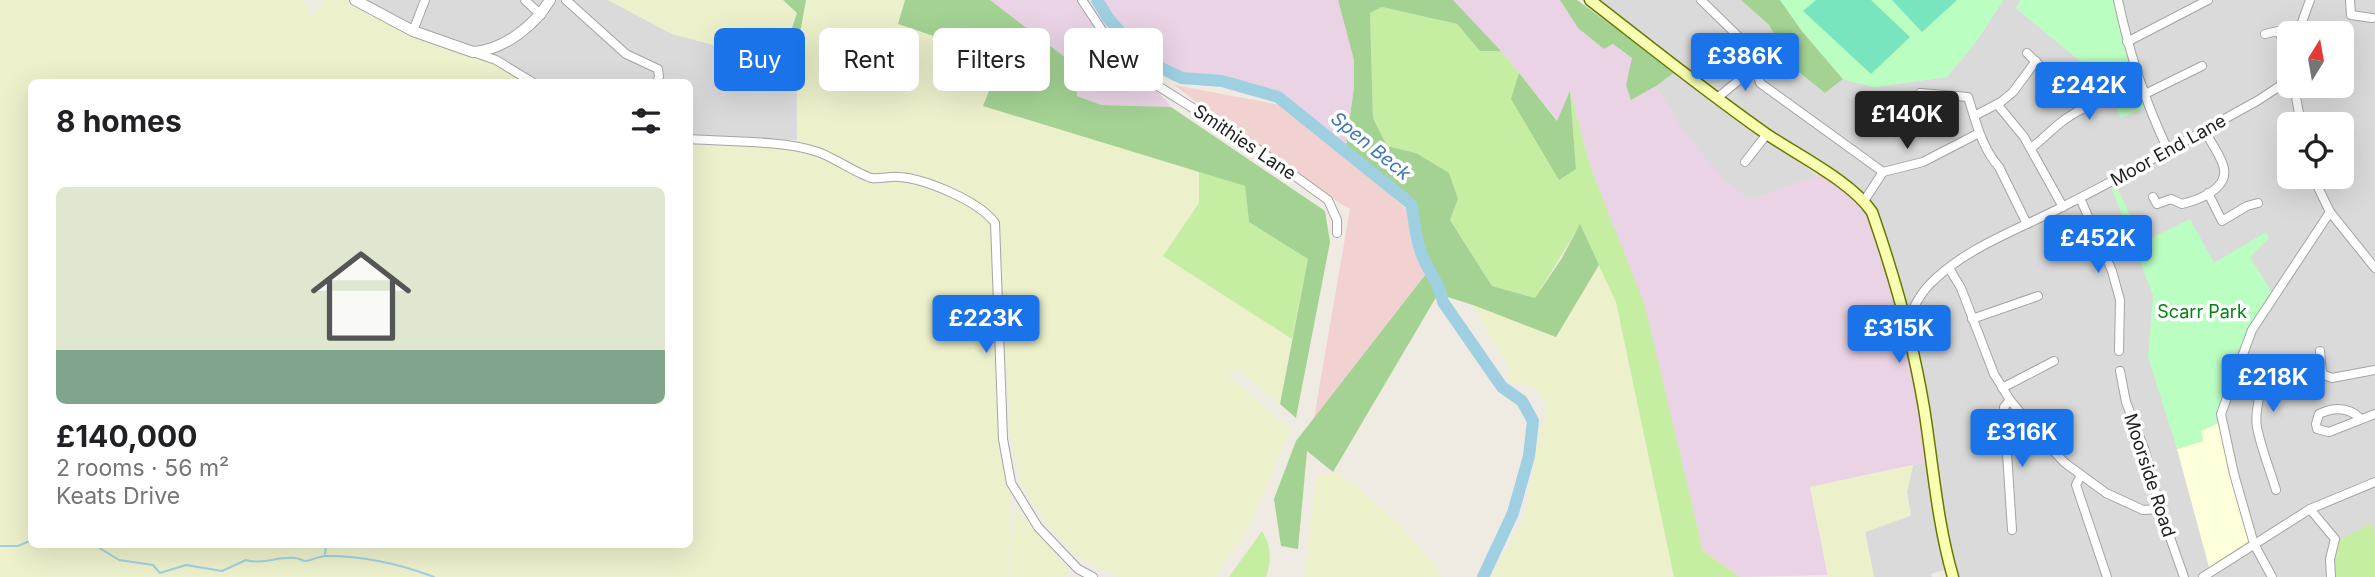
<!DOCTYPE html>
<html lang="en">
<head>
<meta charset="utf-8">
<style>
	body { margin:0; font-family:Inter,sans-serif; background:#f6f6f6; color:#202124; height:100vh; display:flex; flex-direction:column; font-size:26px; white-space:nowrap }
	* { box-sizing:border-box; margin:0 }
	p { font-size:23px; color:#757577 }
	.icon { flex:none; width:38px; height:38px; fill:none; stroke:currentColor; stroke-width:2; stroke-linecap:round; stroke-linejoin:round }
	.map { position:relative; flex:1; overflow:hidden }
	.side { position:absolute; left:28px; top:79px; width:665px; height:469px; display:flex; flex-direction:column; background:#fff; border-radius:10px; box-shadow:0 7px 28px #0002 }
	.side>* { flex:none }
	.guide { position:absolute; left:714px; top:28px; width:665px; height:63px; display:flex; gap:14px }
	.needle { width:46px; rotate:11deg }
	.fabs { position:absolute; left:2277px; top:21px; display:grid; gap:14px }
	.fabs a { display:grid; place-items:center; width:77px; height:77px; border-radius:10px; background:#fff; box-shadow:0 7px 28px #0002; font-size:35px }
	.price { position:absolute; translate:-50% -60px; padding:0 16px; border-radius:7px; background:#1a73e8; color:#fff; font-size:23px; line-height:46px; filter:drop-shadow(0 2px 4px #0008) }
	.price::after { content:''; position:absolute; left:50%; top:42px; width:21px; height:16px; margin-left:-10px; background:inherit; clip-path:polygon(0 0,100% 0,50% 100%) }
	.price.active { background:#222; color:#fff }
	ul { padding:0; list-style:none }
	li { display:grid; align-content:center; gap:14px; height:371px; padding:0 28px }
	li span { display:grid; place-items:center; height:217px; border-radius:10px; color:#555 }
	li>.icon { margin-inline-start:auto }
	span .icon { width:126px; height:126px; fill:#fffc; stroke-width:1 }
	li b { font-size:30px }
	h2 { display:flex; justify-content:space-between; align-items:center; height:84px; padding:0 28px; font-size:30px }
	.chip { padding:0 24px; border-radius:10px; background:#fff; box-shadow:0 7px 28px #0002; font-size:24px; line-height:63px }
	.chip.active { background:#1a73e8; color:#fff }
	.map>svg:first-child { display:block }
	.residential { fill:#dbdada; fill-rule:evenodd }
	.commercial { fill:#f2d2d0 }
	.industrial { fill:#e9d3e4 }
	.education { fill:#feffdb }
	.farmland { fill:#ecf0cb }
	.grass { fill:#c5eea3 }
	.forest { fill:#a3d293 }
	.park { fill:#bbfec2 }
	.pitch { fill:#79e5bf }
	.lines { fill:none; stroke-linecap:round; stroke-linejoin:round }
	.stream { stroke:#9fd0e1; stroke-width:2 }
	.river { stroke:#9fd0e1; stroke-width:12 }
	.minor-casing { stroke:#a4a4a4; stroke-width:10 }
	.tertiary-casing { stroke:#a4a4a4; stroke-width:12 }
	.secondary-casing { stroke:#677800; stroke-width:13 }
	.minor { stroke:#fff; stroke-width:8 }
	.tertiary { stroke:#fff; stroke-width:10 }
	.secondary { stroke:#f8ffb1; stroke-width:10 }
	.labels { text-anchor:middle; dominant-baseline:central; stroke-width:7; stroke-linejoin:round; paint-order:stroke }
	.street-label { font-size:18px; fill:#1d1d1d; stroke:#fff }
	.park-label { font-size:18px; fill:#028412; stroke:#fff }
	.water-label { font-size:19px; font-style:italic; fill:#4277b5; stroke:#fff }
</style>
</head>
<body>
<div class="map">
<svg width="2375" height="577" viewBox="0 0 2375 577">
	<rect width="100%" height="100%" fill="#efebe2"/>
	<g class="residential">
		<path d="M 355,0 L 608,0 L 672,34 L 714,45 L 797,50 L 797,140 L 709,140 L 690,135 L 690,82 L 531,82 Z"/>
		<path d="M 1590,0 L 1741,0 L 1769,25 L 1791,66 L 1825,93 L 1843,79 L 1874,87 L 1947,77 L 1978,39 L 2003,0 L 2021,0 L 2016,8 L 2102,79 L 2118,0 L 2375,0 L 2375,577 L 1956,577 L 1872,212 ZM 2289,33 L 2342,33 L 2342,86 L 2289,86 ZM 2289,124 L 2342,124 L 2342,177 L 2289,177 Z"/>
		<path d="M 1675,72 L 1818,176 L 1750,200 L 1726,183 L 1684,133 L 1656,86 Z"/>
		<path d="M 1926,462 L 1944,570 L 1931,574 L 1932,577 L 1874,577 L 1865,532 L 1911,515 L 1907,492 L 1913,465 Z"/>
	</g>
	<path class="commercial" d="M 1174,85 L 1281,105 L 1373,179 L 1408,211 L 1425,275 L 1314,418 L 1350,209 L 1296,177 Z"/>
	<g class="industrial">
		<path d="M 990,0 L 1089,0 L 1124,53 L 1171,107 L 1101,105 L 1077,96 Z"/>
		<path d="M 1097,0 L 1338,0 L 1354,60 L 1354,87 L 1346,146 L 1324,133 L 1278,97 L 1222,81 L 1182,78 L 1144,60 L 1108,18 Z"/>
		<path d="M 1453,0 L 1560,0 L 1578,28 L 1604,49 L 1613,44 L 1633,59 L 1626,85 L 1632,99 L 1656,86 L 1681,127 L 1726,183 L 1750,200 L 1817,176 L 1820,169 L 1864,201 L 1906,325 L 1931,461 L 1810,487 L 1828,575 L 1740,577 L 1703,551 L 1645,309 L 1590,166 L 1570,92 L 1558,121 L 1501,51 Z"/>
	</g>
	<path class="education" d="M 2218,423 L 2249,541 L 2209,567 L 2177,449 L 2203,441 L 2201,431 Z"/>
	<g class="farmland">
		<path d="M 0,0 L 303,0 L 312,18 L 324,0 L 355,0 L 387,18 L 496,60 L 535,82 L 32,82 L 32,544 L 690,544 L 690,135 L 709,140 L 796,147 L 871,178 L 927,179 L 911,173 L 870,172 L 797,140 L 797,50 L 806,0 L 905,0 L 898,24 L 1002,59 L 983,106 L 1199,171 L 1199,203 L 1163,256 L 1292,339 L 1280,404 L 1238,370 L 1227,373 L 1291,430 L 1248,528 L 1215,577 L 1117,577 L 1076,555 L 1044,520 L 1020,482 L 1011,435 L 996,215 L 959,196 L 995,223 L 1000,359 L 1011,483 L 1008,577 L 0,577 Z"/>
		<path d="M 608,0 L 783,0 L 797,13 L 785,49 L 714,45 L 672,34 Z"/>
		<path d="M 1599,265 L 1616,302 L 1674,577 L 1491,577 L 1524,516 L 1538,443 L 1547,406 L 1536,388 L 1507,382 L 1509,369 L 1473,305 L 1556,337 Z"/>
		<path d="M 1913,465 L 1907,492 L 1910,516 L 1865,532 L 1874,577 L 1828,577 L 1810,487 Z"/>
		<path d="M 1317,474 L 1340,474 L 1357,487 L 1399,524 L 1444,577 L 1304,577 Z"/>
		<path d="M 1015,506 L 1069,571 L 1064,577 L 1009,577 Z"/>
	</g>
	<g class="grass">
		<path d="M 1382,7 L 1457,24 L 1480,51 L 1501,51 L 1519,73 L 1512,99 L 1576,169 L 1570,91 L 1590,166 L 1645,306 L 1703,551 L 1740,577 L 1674,577 L 1616,302 L 1580,225 L 1535,298 L 1492,286 L 1450,220 L 1458,199 L 1416,153 L 1387,146 L 1373,118 L 1370,13 Z"/>
		<path d="M 1199,171 L 1245,186 L 1249,222 L 1308,259 L 1292,339 L 1163,256 L 1199,203 Z"/>
		<path d="M 2372,523 L 2375,534 L 2375,577 L 2333,577 L 2336,542 Z"/>
		<path d="M 1262,531 C 1271,545 1272,561 1266,577 L 1229,577 Z"/>
	</g>
	<g class="forest">
		<path d="M 783,0 L 806,0 L 797,50 L 785,49 L 797,13 Z"/>
		<path d="M 905,0 L 990,0 L 1075,65 L 1077,96 L 1101,105 L 1171,107 L 1325,211 L 1330,242 L 1296,418 L 1280,404 L 1308,259 L 1249,222 L 1245,186 L 983,106 L 1002,59 L 898,24 Z"/>
		<path d="M 1338,0 L 1453,0 L 1501,51 L 1480,51 L 1457,24 L 1382,7 L 1370,13 L 1373,118 L 1387,146 L 1416,153 L 1449,173 L 1458,199 L 1450,220 L 1492,286 L 1535,298 L 1562,258 L 1580,224 L 1599,265 L 1556,337 L 1473,305 L 1438,294 L 1333,472 L 1307,451 L 1298,549 L 1281,546 L 1274,499 L 1296,441 L 1429,270 L 1416,205 L 1346,146 L 1354,87 L 1354,60 Z"/>
		<path d="M 1560,0 L 1577,0 L 1675,72 L 1656,86 L 1631,100 L 1626,85 L 1632,58 L 1613,44 L 1604,49 L 1578,28 Z"/>
		<path d="M 1741,0 L 1780,0 L 1802,31 L 1843,79 L 1825,93 L 1791,66 L 1769,25 Z"/>
		<path d="M 1519,73 L 1557,121 L 1570,91 L 1576,169 L 1559,180 L 1511,99 Z"/>
	</g>
	<g class="park">
		<path d="M 1780,0 L 2003,0 L 1978,39 L 1947,77 L 1874,87 L 1843,79 L 1802,31 Z"/>
		<path d="M 2021,0 L 2118,0 L 2149,106 L 2121,118 L 2102,79 L 2016,8 Z"/>
		<path d="M 2113,179 L 2143,242 L 2190,219 L 2214,263 L 2266,232 L 2269,238 L 2250,257 L 2273,294 L 2238,350 L 2216,416 L 2218,423 L 2201,431 L 2203,441 L 2177,449 L 2148,357 L 2153,295 L 2109,182 Z"/>
	</g>
	<g class="pitch">
		<path d="M 1816,0 L 1871,0 L 1910,37 L 1871,74 L 1803,11 Z"/>
		<path d="M 1892,0 L 1957,0 L 1922,32 Z"/>
	</g>
	<g class="lines">
		<g class="stream">
			<path d="M 86,544 L 98,547 L 119,560 L 153,565 L 160,573 L 186,565 L 222,571 L 246,560 C 262,565 278,556 295,558 C 299,558 302,561 306,561 C 312,560 319,556 327,556 C 364,556 400,564 434,577"/>
			<path d="M 0,546 L 18,546 L 32,540"/>
			<path d="M 325,554 L 326,544"/>
		</g>
		<path class="river" d="M 1097,0 L 1108,18 L 1144,60 L 1182,78 L 1222,81 L 1278,97 L 1411,204 C 1415,220 1415,239 1422,255 C 1429,273 1439,281 1443,302 L 1502,387 L 1522,401 L 1533,421 L 1529,456 L 1513,513 L 1483,577"/>
		<defs>
			<g id="minor">
				<path d="M 525,0 L 541,15"/>
				<path d="M 566,0 L 626,54 L 658,69 L 659,77 L 657,82"/>
				<path d="M 1082,0 L 1117,53 L 1136,72 L 1259,150 L 1328,200 L 1337,220 L 1337,233"/>
				<path d="M 1701,0 L 1742,40 L 1752,55 L 1760,83 L 1883,172"/>
				<path d="M 2118,0 C 2129,52 2145,102 2168,150"/>
				<path d="M 2350,0 L 2351,15 L 2372,18"/>
				<path d="M 413,31 L 425,0"/>
				<path d="M 2298,33 L 2310,0"/>
				<path d="M 2265,34 L 2278,31 L 2289,50"/>
				<path d="M 2127,42 L 2208,0"/>
				<path d="M 473,52 L 496,60 L 532,82"/>
				<path d="M 2027,53 L 2045,71"/>
				<path d="M 2294,86 L 2301,124"/>
				<path d="M 1920,93 L 1968,97 C 1976,122 1982,148 1999,167 L 2027,224"/>
				<path d="M 2145,94 L 2202,66"/>
				<path d="M 1717,98 L 1754,68"/>
				<path d="M 1997,104 L 2024,137 L 2063,207"/>
				<path d="M 1974,116 L 2001,102 L 2013,92 L 2036,61"/>
				<path d="M 690,139 C 728,142 782,140 818,152 C 833,157 861,176 872,178 C 881,179 890,176 899,177 C 926,179 979,201 995,223 L 1003,439 L 1011,483 L 1038,527 L 1078,569 L 1093,577"/>
				<path d="M 2031,148 C 2045,138 2055,125 2070,116 C 2091,102 2119,97 2143,89"/>
				<path d="M 1745,162 L 1767,134"/>
				<path d="M 2313,177 L 2330,212 L 2375,268"/>
				<path d="M 2208,193 L 2222,221 L 2247,206 L 2258,203"/>
				<path d="M 2153,197 L 2157,204 L 2171,199 L 2182,204 C 2199,200 2231,188 2223,165 C 2219,153 2210,141 2204,130"/>
				<path d="M 2080,198 L 2112,271 L 2120,300 L 2119,351"/>
				<path d="M 1864,201 L 1883,172 L 1923,162 L 1979,133"/>
				<path d="M 1949,268 L 1961,288 L 1994,374 L 2010,400 L 2041,438 L 2065,463 L 2106,493 L 2143,510 L 2160,509"/>
				<path d="M 1972,319 L 2038,296"/>
				<path d="M 1906,325 C 1912,310 1919,295 1930,284 C 1966,247 2020,229 2064,206 C 2130,173 2193,136 2257,101 L 2280,86 L 2289,63"/>
				<path d="M 2320,351 L 2322,374 L 2332,378 L 2375,370"/>
				<path d="M 2237,367 C 2275,383 2252,401 2257,427 C 2261,448 2270,470 2276,490"/>
				<path d="M 2120,371 L 2126,402 L 2145,451 L 2160,509 L 2184,577"/>
				<path d="M 2002,388 L 2054,361"/>
				<path d="M 2010,400 L 2004,407 L 2012,530"/>
				<path d="M 2361,419 C 2349,407 2334,407 2319,414 L 2316,424 L 2317,429 L 2329,432 L 2375,414"/>
				<path d="M 2081,475 L 2076,485 L 2107,577"/>
				<path d="M 2310,509 L 2335,539 L 2330,559 L 2331,577"/>
				<path d="M 2203,577 L 2310,509 L 2375,482"/>
				<path d="M 2272,577 L 2254,544 L 2234,474 L 2221,414 L 2252,330 L 2330,212"/>
			</g>
			<path id="tertiary" d="M 355,0 L 413,31 L 473,52 C 504,50 535,25 550,0"/>
			<path id="secondary" d="M 1590,0 C 1648,45 1705,91 1765,133 C 1797,155 1851,181 1872,212 C 1894,275 1913,342 1924,408 C 1933,465 1937,522 1953,577"/>
		</defs>
		<use href="#minor" class="minor-casing"/>
		<use href="#tertiary" class="tertiary-casing"/>
		<use href="#secondary" class="secondary-casing"/>
		<use href="#minor" class="minor"/>
		<use href="#tertiary" class="tertiary"/>
		<use href="#secondary" class="secondary"/>
	</g>
	<g class="labels">
		<g class="street-label">
			<text transform="translate(1245 142) rotate(34)">Smithies Lane</text>
			<text transform="translate(2168 150) rotate(-29)">Moor End Lane</text>
			<text transform="translate(2150 475) rotate(72)">Moorside Road</text>
		</g>
		<g class="park-label">
			<text x="2202" y="311">Scarr Park</text>
		</g>
		<g class="water-label">
			<text transform="translate(1371 146) rotate(39)">Spen Beck</text>
		</g>
	</g>
</svg>
<div class="fabs">
<a><svg class="needle" viewBox="-14 -14 28 28"><path d="M0-13l5 13h-10z" fill="#e53935"/><path d="M0 13l5-13h-10z" fill="#757577"/></svg></a>
<a><svg class="icon" aria-label="locate" viewBox="0 0 24 24"><circle cx="12" cy="12" r="6"/><path d="M12 2v4M12 18v4M2 12h4M18 12h4"/></svg></a>
</div>
<b class="price" style="left:1745px;top:93px">£386K</b>
<b class="price" style="left:2089px;top:122px">£242K</b>
<b class="price active" style="left:1907px;top:151px">£140K</b>
<b class="price" style="left:2098px;top:275px">£452K</b>
<b class="price" style="left:986px;top:355px">£223K</b>
<b class="price" style="left:1899px;top:365px">£315K</b>
<b class="price" style="left:2273px;top:414px">£218K</b>
<b class="price" style="left:2022px;top:469px">£316K</b>
<div class="guide">
<a class="chip active">Buy</a>
<a class="chip">Rent</a>
<a class="chip">Filters</a>
<a class="chip">New</a>
</div>
<section class="side">
<h2>8 homes<svg class="icon" aria-label="filters" viewBox="0 0 24 24"><path d="M4 7h16M4 17h16"/><circle cx="9" cy="7" r="2"/><circle cx="15" cy="17" r="2"/></svg></h2>
<ul>
<li><span style="background:linear-gradient(#dfe7d0 75%,#7fa58c 0)"><svg class="icon" aria-label="home" viewBox="0 0 24 24"><path d="M3 11l9-7 9 7M6 9v11h12V9"/></svg></span><div><b>£140,000</b><p>2 rooms · 56 m²</p><p>Keats Drive</p></div></li>
</ul>
</section>
</div>
</body>
</html>
